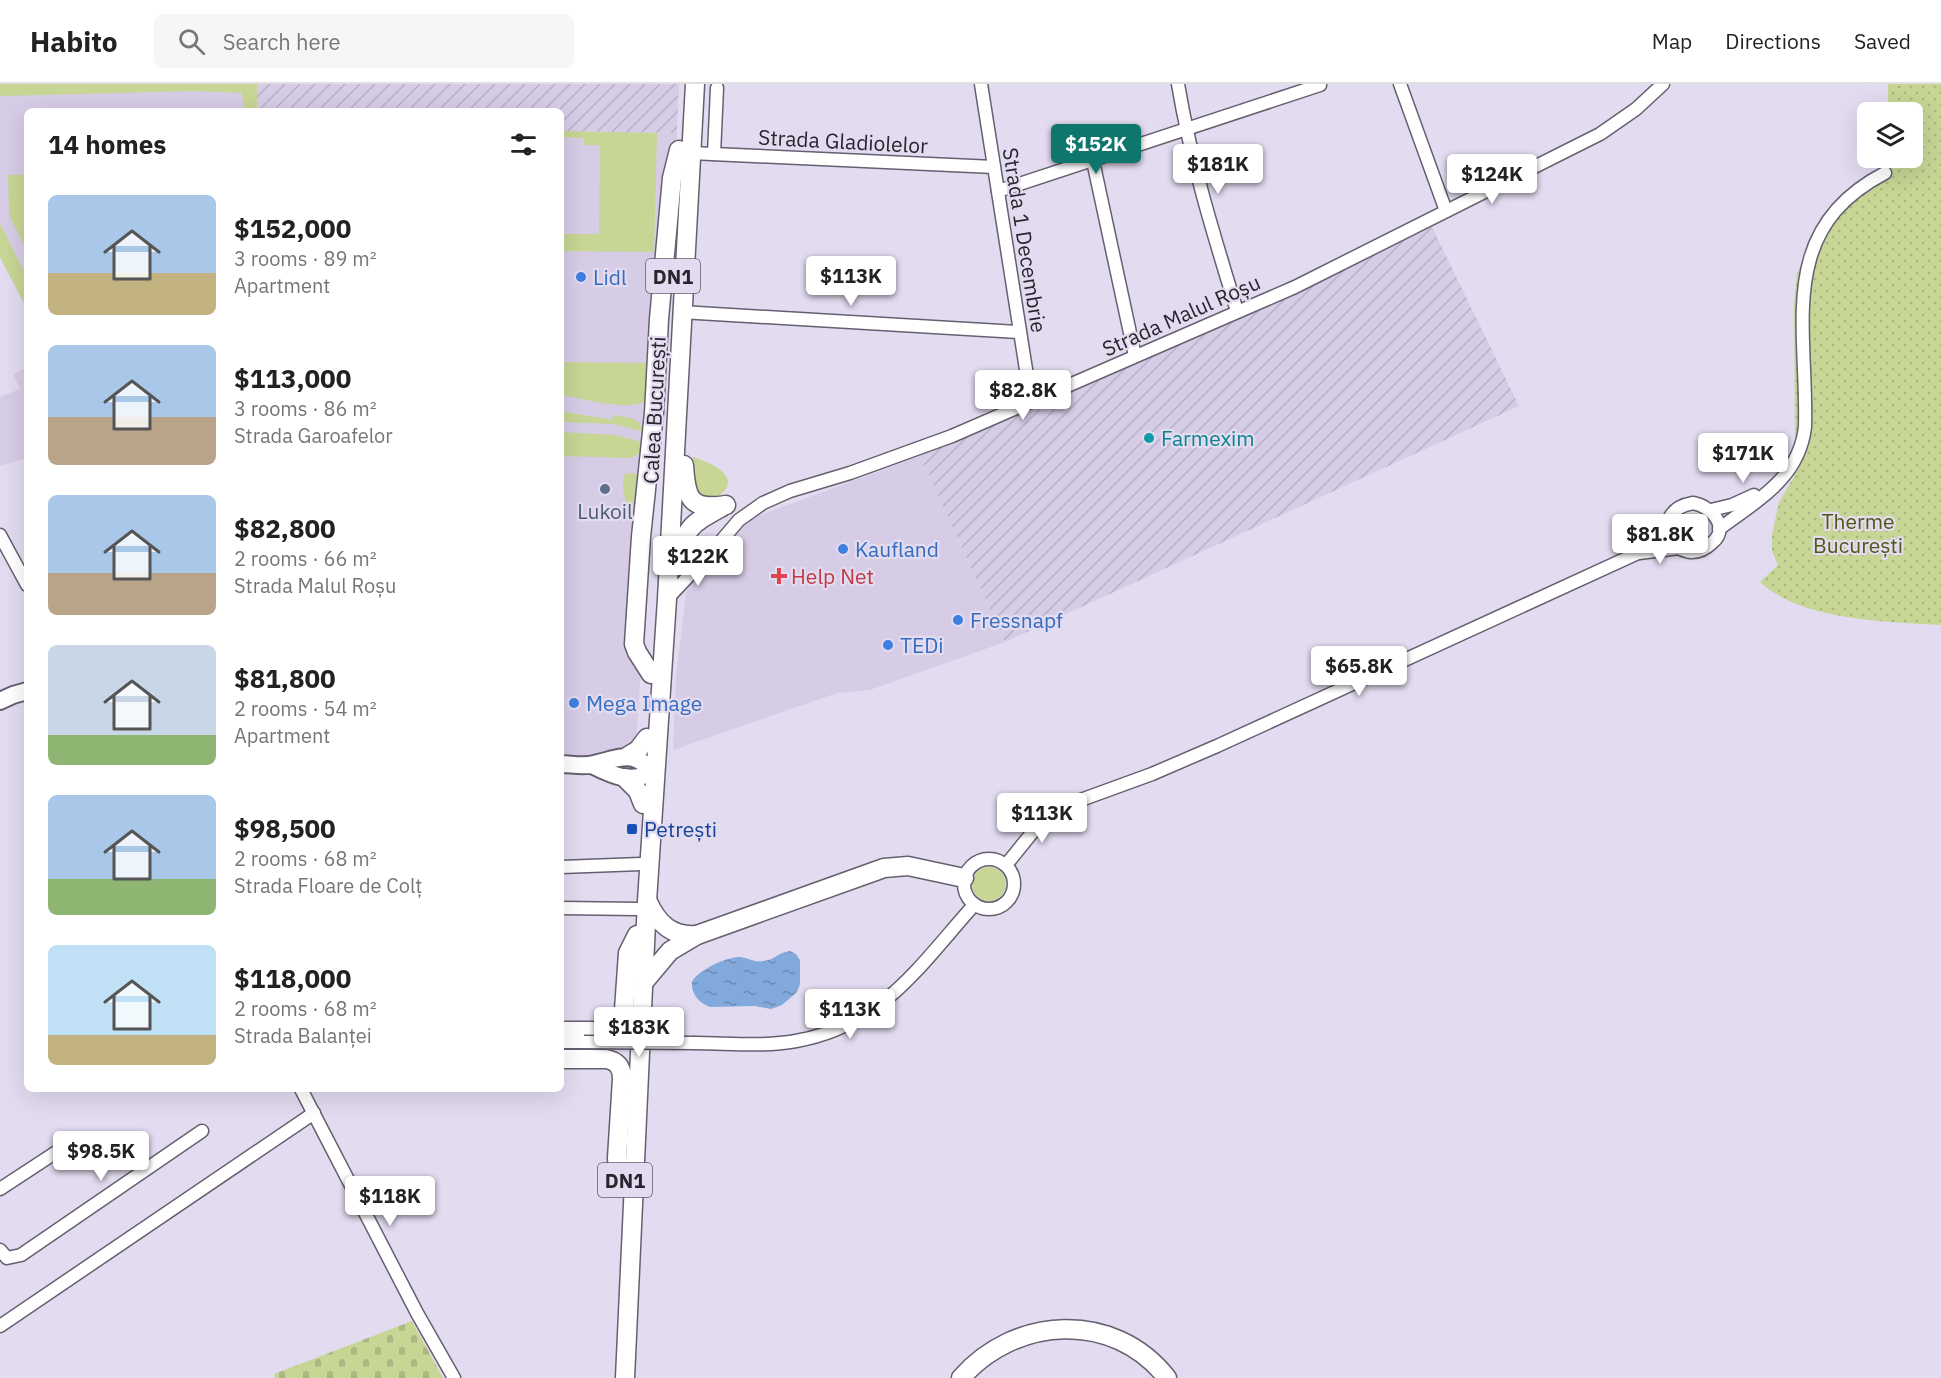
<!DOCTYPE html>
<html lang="en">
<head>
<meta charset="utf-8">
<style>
	body { margin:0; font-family:"IBM Plex Sans",sans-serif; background:#f6f6f6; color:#222; height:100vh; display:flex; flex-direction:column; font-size:22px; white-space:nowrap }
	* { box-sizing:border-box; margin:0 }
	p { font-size:20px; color:#767676 }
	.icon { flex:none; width:33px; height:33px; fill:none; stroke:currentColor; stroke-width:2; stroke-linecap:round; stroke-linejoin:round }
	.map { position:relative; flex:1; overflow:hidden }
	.sheet { position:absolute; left:24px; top:24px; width:540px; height:984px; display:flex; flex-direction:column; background:#fff; border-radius:9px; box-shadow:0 6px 24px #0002 }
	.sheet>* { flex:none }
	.fabs { position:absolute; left:1857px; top:18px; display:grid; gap:12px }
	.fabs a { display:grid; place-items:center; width:66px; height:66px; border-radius:9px; background:#fff; box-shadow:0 6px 24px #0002; font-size:30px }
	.price { position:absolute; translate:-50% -51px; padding:0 14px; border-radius:6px; background:#fff; color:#222; font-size:20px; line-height:39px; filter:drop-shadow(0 2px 3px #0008) }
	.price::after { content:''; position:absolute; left:50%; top:36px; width:18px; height:14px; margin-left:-9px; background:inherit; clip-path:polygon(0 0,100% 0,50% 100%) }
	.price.current { background:#0f766e; color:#fff }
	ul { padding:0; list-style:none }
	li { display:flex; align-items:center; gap:18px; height:150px; padding:0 24px }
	li span { display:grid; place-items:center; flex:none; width:168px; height:120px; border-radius:9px; color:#555 }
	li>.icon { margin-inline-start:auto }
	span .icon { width:72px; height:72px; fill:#fffc; stroke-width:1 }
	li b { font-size:26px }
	h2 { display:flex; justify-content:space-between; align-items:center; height:72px; padding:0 24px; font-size:26px }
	header { display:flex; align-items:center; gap:36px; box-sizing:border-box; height:84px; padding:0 30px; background:#fff; border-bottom:2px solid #e0e0e0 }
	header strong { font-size:28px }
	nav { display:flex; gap:33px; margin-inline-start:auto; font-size:21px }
	.search { width:420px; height:54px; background:#f6f6f6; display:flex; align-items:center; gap:15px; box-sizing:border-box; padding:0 21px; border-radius:9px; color:#767676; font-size:22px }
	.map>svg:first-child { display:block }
	.built { fill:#d7cce6 }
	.industrial { fill:url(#industrial-furrows) }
	.green { fill:#c7d595 }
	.cemetery { fill:url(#cemetery-stones) }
	.park { fill:url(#park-dots) }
	.water { fill:url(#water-ripples) }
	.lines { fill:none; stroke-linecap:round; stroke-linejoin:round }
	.minor-casing { stroke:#665f70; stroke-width:15 }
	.major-casing { stroke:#665f70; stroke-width:20 }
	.highway-casing { stroke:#665f70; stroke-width:21 }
	.minor { stroke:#fff; stroke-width:12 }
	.major { stroke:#fff; stroke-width:16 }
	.highway { stroke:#fff; stroke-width:18 }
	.minor-bridge-casing { stroke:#665f70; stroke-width:15; stroke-linecap:butt }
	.minor-bridge { stroke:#fff; stroke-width:12 }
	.shop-dot { fill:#3f7fe0; stroke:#e3dbf0; stroke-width:2 }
	.culture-dot { fill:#0f9aa8; stroke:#e3dbf0; stroke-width:2 }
	.service-dot { fill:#5c6f8a; stroke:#e3dbf0; stroke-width:2 }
	.health-dot { fill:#e0444e; stroke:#e3dbf0; stroke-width:2 }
	.transit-dot { fill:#1a4fb4; stroke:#e3dbf0; stroke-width:2 }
	.labels { text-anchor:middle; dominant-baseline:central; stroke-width:4.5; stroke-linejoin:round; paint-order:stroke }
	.shield { fill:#e3dbf0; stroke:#605c68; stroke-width:1.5 }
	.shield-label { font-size:20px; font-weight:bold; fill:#28252d }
	.street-label { font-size:21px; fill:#28252d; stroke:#e3dbf0 }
	.shop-label { font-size:21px; fill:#366cbe; stroke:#e3dbf0; text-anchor:start }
	.culture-label { font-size:21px; fill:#0d838f; stroke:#e3dbf0; text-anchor:start }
	.service-label { font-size:21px; fill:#4e5e75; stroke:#e3dbf0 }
	.park-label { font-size:21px; fill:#4e5811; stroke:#e3dbf0 }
	.health-label { font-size:21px; fill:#be3a42; stroke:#e3dbf0; text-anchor:start }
	.transit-label { font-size:21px; fill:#164399; stroke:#e3dbf0; text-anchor:start }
</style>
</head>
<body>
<header>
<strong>Habito</strong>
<div class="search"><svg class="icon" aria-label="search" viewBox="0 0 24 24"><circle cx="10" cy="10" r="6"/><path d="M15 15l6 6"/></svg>Search here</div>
<nav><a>Map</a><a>Directions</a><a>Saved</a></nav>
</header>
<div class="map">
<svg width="1941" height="1294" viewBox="0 0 1941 1294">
	<defs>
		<pattern id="industrial-furrows" width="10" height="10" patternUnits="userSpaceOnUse" patternTransform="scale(1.5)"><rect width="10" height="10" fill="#d7cce6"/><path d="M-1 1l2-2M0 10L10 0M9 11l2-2" fill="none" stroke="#b9afc6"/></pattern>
		<pattern id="cemetery-stones" width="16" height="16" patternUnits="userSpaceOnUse" patternTransform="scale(1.5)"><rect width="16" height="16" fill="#c7d595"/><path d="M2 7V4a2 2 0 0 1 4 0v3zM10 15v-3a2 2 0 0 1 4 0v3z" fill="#abb781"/></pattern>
		<pattern id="park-dots" width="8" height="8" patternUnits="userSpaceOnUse" patternTransform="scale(1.5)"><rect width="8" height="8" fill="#c7d595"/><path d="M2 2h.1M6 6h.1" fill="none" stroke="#abb781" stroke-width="1.8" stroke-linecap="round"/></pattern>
		<pattern id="water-ripples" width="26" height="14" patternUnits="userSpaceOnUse" patternTransform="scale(1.5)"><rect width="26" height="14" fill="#82a9dc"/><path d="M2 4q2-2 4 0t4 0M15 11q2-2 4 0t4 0" fill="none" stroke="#6a89b3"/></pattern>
	</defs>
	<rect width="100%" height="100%" fill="#e3dbf0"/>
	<g class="built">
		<path d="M 0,0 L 257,0 L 257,27 L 27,27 L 27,225 L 0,173 Z"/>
		<path d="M 561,47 L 677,49 L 636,659 L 629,664 L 598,673 L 561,674 Z"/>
		<path d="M 27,284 L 27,374 L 0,382 L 0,313 L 20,305 L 13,290 Z"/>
		<path d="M 920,372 L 1005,558 L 870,606 L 837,609 L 673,666 L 676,593 L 686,509 L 691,498 L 748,438 L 758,432 Z"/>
	</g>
	<g class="industrial">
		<path d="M 257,0 L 679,0 L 677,49 L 561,47 L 561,27 L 257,27 Z"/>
		<path d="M 1432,143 L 1519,322 L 1005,558 L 920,372 L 1301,206 Z"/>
	</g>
	<g class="green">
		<path d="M 0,0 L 257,0 L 257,27 L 244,27 L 242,9 L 195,7 L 0,12 Z"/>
		<path d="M 561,47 L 657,49 L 654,168 L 561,167 L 561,150 L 599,150 L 600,61 L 584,61 L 584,54 L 561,53 Z"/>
		<path d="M 8,91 L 27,91 L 27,168 L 9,131 Z"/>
		<path d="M 0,140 L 27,193 L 27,225 L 0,173 Z"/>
		<path d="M 561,278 L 652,279 L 647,316 C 629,329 583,314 561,311 Z"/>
		<path d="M 561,327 L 612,336 L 613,331 C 624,333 642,333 642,347 L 613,340 L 561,338 Z"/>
		<path d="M 561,348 L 615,351 L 642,358 L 642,368 L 631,374 L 561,372 Z"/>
		<path d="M 693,373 C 712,379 746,394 716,414 L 699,412 L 692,400 Z"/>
		<path d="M 632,389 L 640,391 L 637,402 L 635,432 C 625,424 620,402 625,390 Z"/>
		<circle cx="1693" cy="444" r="15"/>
		<circle cx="989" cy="800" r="17"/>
	</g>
	<path class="cemetery" d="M 412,1237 L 443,1294 L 275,1294 L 274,1290 Z"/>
	<path class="park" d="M 1888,0 L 1941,0 L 1941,541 C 1887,538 1800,536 1760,498 L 1778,481 L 1772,467 L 1772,451 L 1779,418 L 1794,393 L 1784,382 L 1795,358 L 1794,220 L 1797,190 L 1803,174 L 1822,136 L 1885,89 L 1886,74 L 1912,74 L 1912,28 L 1888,28 Z"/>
	<path class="water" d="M 790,867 L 796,870 L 800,876 L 800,900 L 797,908 L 782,921 L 771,925 L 755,922 L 710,923 C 699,919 691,910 692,898 C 696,887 728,872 740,873 C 749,874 755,879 764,877 C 774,876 779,868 790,867 Z"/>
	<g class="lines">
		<defs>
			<g id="minor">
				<path d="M 981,0 L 1031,317"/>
				<path d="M 1178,0 C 1191,78 1214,152 1237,227"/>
				<path d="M 1400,0 L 1446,127"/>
				<path d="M 691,69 L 994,83"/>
				<path d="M 714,70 L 717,4"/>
				<path d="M 1093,77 L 1135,272"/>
				<path d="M 998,107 L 1320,1"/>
				<path d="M 681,228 L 1019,248"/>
				<path d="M 1693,419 C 1711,422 1730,443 1713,458 C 1678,492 1642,428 1693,419 Z"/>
				<path d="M 1711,426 L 1732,421 L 1754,411"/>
				<path d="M 1719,445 C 1756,417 1799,395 1805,343 C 1808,243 1775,146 1885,89"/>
				<path d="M 0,451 L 27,501"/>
				<path d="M 1639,469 L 1679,464"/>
				<path d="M 667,515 L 716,463 L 739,436 L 763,419 L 790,407 L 850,389 L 952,352 L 1295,203 L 1600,50 L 1636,25 L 1663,0"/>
				<circle cx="989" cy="800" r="25"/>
				<path d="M 1006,781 L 1044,734 L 1056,725 L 1152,690 L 1217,662 L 1638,469 L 1668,446"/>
				<path d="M 561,783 L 641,780"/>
				<path d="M 561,824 L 638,825"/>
				<path d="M 561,958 L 584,958"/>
				<path d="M 695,959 C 728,959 763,963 796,957 C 882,942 920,881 974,821"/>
				<path d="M 301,1005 L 417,1229 L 454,1294"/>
				<path d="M 0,1105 L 61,1065"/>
				<path d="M 0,1166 L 7,1174 L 21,1171 L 202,1047"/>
				<path d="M 0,1242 L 314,1029"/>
			</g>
			<g id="major">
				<path d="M 0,617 L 13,611 L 27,607"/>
				<path d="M 561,680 C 571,680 584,683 594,680 C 624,673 630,666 655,688 C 629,699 616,693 592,681"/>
			</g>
			<g id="highway">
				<path d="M 684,381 C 686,413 689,427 726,421"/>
				<path d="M 677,480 C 687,442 688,442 722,423"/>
				<path d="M 651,590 L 637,568 L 634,560 L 641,453 L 654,329 L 659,235 L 672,94 L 679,66"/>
				<path d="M 628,672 L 638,666 L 647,654"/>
				<path d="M 625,694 L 638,707 L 643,720"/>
				<path d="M 648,818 C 658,840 672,853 697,851"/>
				<path d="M 644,898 L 670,867 L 697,851 L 884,784 L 908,782 L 964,794"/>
				<path d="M 561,947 L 614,947 L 620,944 L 623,940 L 628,869 L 637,851"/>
				<path d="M 561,975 L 606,975 C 617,977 622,983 622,995 L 617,1074 L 618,1084 L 625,1099"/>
				<path d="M 625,1294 L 647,817 L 667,515 L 695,0"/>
				<path d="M 961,1294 C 1015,1232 1114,1226 1167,1294"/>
			</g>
		</defs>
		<use href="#minor" class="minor-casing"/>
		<use href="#major" class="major-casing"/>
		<use href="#highway" class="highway-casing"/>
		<use href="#minor" class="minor"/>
		<use href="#major" class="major"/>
		<use href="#highway" class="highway"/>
		<defs>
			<path id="minor-bridge" d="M 584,958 L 695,959"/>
		</defs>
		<use href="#minor-bridge" class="minor-bridge-casing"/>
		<use href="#minor-bridge" class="minor-bridge"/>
	</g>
	<g class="shop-dot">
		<circle cx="581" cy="193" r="6"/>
		<circle cx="843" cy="465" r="6"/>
		<circle cx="958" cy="536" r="6"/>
		<circle cx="888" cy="561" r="6"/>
		<circle cx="574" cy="619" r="6"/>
	</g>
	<circle class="culture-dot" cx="1149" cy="354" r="6"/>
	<circle class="service-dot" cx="605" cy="405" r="6"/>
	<path class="health-dot" d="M776 483h6v6h6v6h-6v6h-6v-6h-6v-6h6z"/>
	<rect class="transit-dot" x="626" y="739" width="12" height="12" rx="3"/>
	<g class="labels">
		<g class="shield">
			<rect x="646" y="175" width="54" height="34" rx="4.5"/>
			<rect x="598" y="1079" width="54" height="34" rx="4.5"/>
		</g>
		<g class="shield-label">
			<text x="673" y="192">DN1</text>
			<text x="625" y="1096">DN1</text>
		</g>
		<g class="street-label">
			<text transform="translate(843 57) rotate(3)">Strada Gladiolelor</text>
			<text transform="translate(1025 156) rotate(81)">Strada 1 Decembrie</text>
			<text transform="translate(1181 231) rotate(-24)">Strada Malul Roșu</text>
			<text transform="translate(654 326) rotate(-87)">Calea București</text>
		</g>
		<g class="shop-label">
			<text x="593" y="193">Lidl</text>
			<text x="855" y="465">Kaufland</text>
			<text x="970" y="536">Fressnapf</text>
			<text x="900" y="561">TEDi</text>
			<text x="586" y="619">Mega Image</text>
		</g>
		<g class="culture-label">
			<text x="1161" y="354">Farmexim</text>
		</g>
		<g class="service-label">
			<text x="605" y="427">Lukoil</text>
		</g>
		<g class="park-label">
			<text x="1858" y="437">Therme<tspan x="1858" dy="24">București</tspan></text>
		</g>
		<g class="health-label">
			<text x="791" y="492">Help Net</text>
		</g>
		<g class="transit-label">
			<text x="644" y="745">Petrești</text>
		</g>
	</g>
</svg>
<div class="fabs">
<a><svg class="icon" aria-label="layers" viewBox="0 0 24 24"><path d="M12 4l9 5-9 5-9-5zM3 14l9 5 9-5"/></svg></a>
</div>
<b class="price current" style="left:1096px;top:91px">$152K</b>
<b class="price" style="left:1218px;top:111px">$181K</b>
<b class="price" style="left:1492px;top:121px">$124K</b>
<b class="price" style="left:851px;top:223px">$113K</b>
<b class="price" style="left:1023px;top:337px">$82.8K</b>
<b class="price" style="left:1743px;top:400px">$171K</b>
<b class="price" style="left:1660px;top:481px">$81.8K</b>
<b class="price" style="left:698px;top:503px">$122K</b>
<b class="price" style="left:1359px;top:613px">$65.8K</b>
<b class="price" style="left:1042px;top:760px">$113K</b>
<b class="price" style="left:850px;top:956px">$113K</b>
<b class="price" style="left:639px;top:974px">$183K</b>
<b class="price" style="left:101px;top:1098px">$98.5K</b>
<b class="price" style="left:390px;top:1143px">$118K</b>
<section class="sheet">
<h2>14 homes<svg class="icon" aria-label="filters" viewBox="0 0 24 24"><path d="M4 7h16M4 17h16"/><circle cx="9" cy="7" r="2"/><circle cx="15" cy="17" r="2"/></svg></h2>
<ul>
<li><span style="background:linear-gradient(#a9c7e8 65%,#c2b280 0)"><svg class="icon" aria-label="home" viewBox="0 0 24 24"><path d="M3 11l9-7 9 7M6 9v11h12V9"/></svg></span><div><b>$152,000</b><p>3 rooms · 89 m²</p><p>Apartment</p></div></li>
<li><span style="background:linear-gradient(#a9c7e8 60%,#b9a48a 0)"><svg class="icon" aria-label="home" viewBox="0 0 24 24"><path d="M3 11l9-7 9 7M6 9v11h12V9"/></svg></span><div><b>$113,000</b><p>3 rooms · 86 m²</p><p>Strada Garoafelor</p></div></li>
<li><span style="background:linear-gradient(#a9c7e8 65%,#b9a48a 0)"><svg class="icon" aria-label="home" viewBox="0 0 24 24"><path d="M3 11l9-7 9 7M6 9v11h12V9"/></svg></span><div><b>$82,800</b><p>2 rooms · 66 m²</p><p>Strada Malul Roșu</p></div></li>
<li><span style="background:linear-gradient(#c9d6e8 75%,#8fb573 0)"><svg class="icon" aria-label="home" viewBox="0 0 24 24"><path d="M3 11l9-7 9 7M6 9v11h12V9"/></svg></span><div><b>$81,800</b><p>2 rooms · 54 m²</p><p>Apartment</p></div></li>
<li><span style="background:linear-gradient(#a9c7e8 70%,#8fb573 0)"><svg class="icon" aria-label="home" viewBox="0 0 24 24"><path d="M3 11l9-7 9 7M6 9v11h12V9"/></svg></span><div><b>$98,500</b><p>2 rooms · 68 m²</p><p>Strada Floare de Colț</p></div></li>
<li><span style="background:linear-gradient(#bfe0f5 75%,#c2b280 0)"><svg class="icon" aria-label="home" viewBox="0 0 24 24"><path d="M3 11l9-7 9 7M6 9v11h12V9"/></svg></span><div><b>$118,000</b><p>2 rooms · 68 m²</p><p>Strada Balanței</p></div></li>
</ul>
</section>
</div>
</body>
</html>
